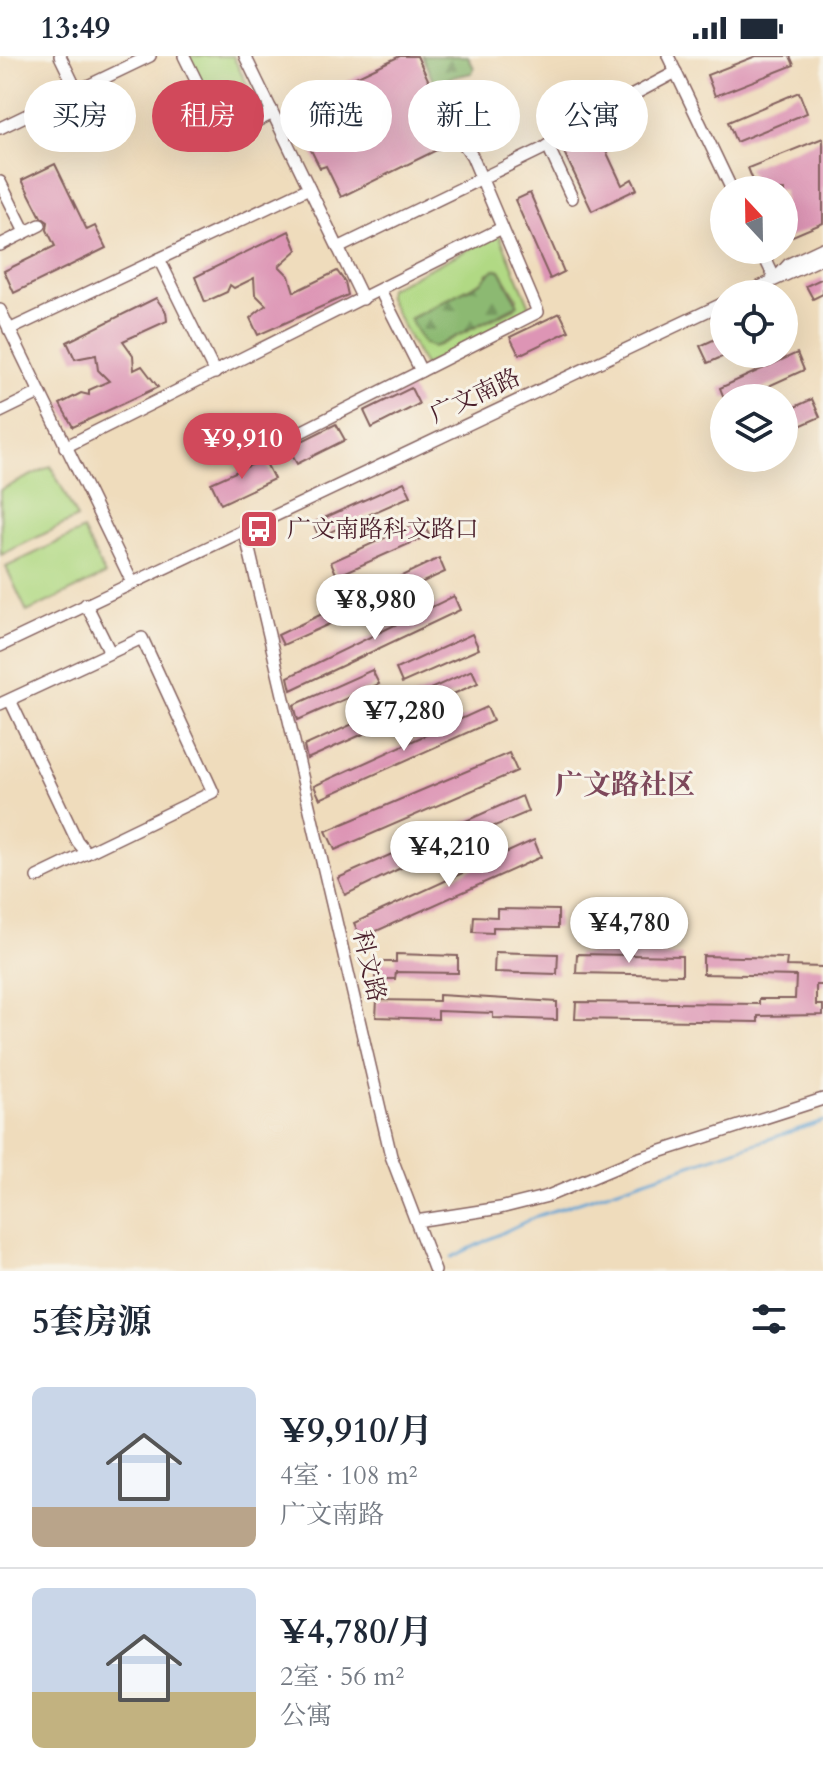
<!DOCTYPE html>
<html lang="zh">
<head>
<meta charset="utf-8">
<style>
	body { margin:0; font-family:Cardo,"Noto Serif SC",serif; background:#f6f6f7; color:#1f2937; height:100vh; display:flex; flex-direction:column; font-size:30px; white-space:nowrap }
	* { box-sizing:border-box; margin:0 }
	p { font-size:26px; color:#747a83 }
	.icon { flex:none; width:44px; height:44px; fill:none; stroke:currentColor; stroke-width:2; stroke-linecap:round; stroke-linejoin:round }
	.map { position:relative; height:1215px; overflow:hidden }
	.sheet { display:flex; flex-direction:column; background:#fff; flex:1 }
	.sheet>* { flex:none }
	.guide { position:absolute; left:24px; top:24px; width:776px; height:72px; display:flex; gap:16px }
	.needle { width:52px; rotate:338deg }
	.controls { position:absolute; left:710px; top:120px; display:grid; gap:16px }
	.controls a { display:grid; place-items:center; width:88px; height:88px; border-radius:50%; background:#fff; box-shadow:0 8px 32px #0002; font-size:40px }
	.price { position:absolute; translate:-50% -68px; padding:0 18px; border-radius:28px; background:#fff; color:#222; font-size:26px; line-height:52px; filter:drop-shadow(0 2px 4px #0008) }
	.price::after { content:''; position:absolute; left:50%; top:48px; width:24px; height:18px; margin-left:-12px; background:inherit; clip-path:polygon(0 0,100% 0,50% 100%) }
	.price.selected { background:#d1495b; color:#fff }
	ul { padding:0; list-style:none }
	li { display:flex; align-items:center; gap:24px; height:200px; padding:0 32px }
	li+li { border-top:2px solid #e0e1e3 }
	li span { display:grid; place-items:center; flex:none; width:224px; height:160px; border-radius:12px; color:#555 }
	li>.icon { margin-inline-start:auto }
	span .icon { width:96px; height:96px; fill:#fffc; stroke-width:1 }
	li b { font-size:34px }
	h2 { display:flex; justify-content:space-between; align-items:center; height:96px; padding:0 32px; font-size:34px }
	.chip { padding:0 28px; border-radius:36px; background:#fff; box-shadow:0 8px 32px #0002; font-size:28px; line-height:72px }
	.chip.selected { background:#d1495b; color:#fff }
	.status { display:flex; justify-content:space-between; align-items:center; height:56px; padding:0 40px; background:#fff; direction:ltr }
	.status svg { height:22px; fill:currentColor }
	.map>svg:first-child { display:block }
	.grass { fill:#b1d984; stroke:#7e7c58; stroke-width:2; fill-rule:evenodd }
	.forest { fill:url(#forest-firs); stroke:#6b6c4e; stroke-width:2 }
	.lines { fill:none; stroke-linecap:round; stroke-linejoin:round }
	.stream { stroke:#5ea2d3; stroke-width:3 }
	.building { fill:#dd95b5 }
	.minor-casing { stroke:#84615e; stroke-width:14 }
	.minor { stroke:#fff; stroke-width:11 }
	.labels { text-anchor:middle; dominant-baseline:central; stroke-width:6; stroke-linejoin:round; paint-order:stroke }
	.street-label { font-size:24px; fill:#4a1f2b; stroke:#f7f3e8 }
	.poi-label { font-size:24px; fill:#4a1f2b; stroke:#f7f3e8; text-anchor:start }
	.quarter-label { font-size:28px; font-weight:bold; fill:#7d485b; stroke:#f7f3e8 }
</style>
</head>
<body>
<div class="status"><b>13:49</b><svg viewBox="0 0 49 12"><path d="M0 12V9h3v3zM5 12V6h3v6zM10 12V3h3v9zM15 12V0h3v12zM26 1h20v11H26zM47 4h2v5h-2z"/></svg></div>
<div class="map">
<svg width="823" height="1215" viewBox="0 0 823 1215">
	<defs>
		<pattern id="forest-firs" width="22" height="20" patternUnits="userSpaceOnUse" patternTransform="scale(2)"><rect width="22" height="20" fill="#8cb972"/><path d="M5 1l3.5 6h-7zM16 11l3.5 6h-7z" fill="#74965e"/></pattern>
	</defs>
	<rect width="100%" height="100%" fill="#f7f3e8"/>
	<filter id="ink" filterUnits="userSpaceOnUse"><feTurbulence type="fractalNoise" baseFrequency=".0125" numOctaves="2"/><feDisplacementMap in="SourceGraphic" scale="16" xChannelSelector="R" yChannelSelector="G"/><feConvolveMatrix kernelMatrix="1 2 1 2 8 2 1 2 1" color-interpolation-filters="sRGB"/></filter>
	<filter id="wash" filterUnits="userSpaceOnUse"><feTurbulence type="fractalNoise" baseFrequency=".006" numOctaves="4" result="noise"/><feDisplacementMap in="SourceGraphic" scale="32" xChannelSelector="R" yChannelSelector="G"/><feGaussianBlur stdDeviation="1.8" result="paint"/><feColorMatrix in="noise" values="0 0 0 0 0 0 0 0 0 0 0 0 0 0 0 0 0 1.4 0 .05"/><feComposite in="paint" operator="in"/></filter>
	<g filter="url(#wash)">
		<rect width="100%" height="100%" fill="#efdcbc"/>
		<g class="grass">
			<path d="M 186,0 L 233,0 L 261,58 L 226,77 Z"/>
			<path d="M 499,178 L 532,255 L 424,310 L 387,240 L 388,233 ZM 500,214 L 517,242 L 515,252 L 439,289 L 410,263 L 484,224 L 488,217 Z"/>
			<path d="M 51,410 L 77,462 L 1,499 L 0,434 Z"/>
			<path d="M 83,474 L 105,519 L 27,556 L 6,511 Z"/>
		</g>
		<g class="forest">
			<path d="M 422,0 L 468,0 L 474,12 L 472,17 L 449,22 L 452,42 L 455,43 L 466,36 L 481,53 L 478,63 L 470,65 L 477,70 L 474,77 L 467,78 L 447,57 Z"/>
			<path d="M 494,213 L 500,214 L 518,249 L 439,289 L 433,291 L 423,287 L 410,263 L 481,226 Z"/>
		</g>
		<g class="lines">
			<path class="stream" d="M 452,1201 L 537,1160 L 823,1065"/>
		</g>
		<g id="blocks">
			<g class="building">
				<path d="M 400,0 L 417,0 L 442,53 L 435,57 L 449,88 L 341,141 L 326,110 L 320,112 L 290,52 Z"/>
				<path d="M 756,0 L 790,0 L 794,9 L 715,40 L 707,19 Z"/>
				<path d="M 799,36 L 807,57 L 736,86 L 728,66 Z"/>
				<path d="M 594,69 L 622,129 L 632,123 L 637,133 L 592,155 L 561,90 Z"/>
				<path d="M 823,82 L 823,167 L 788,182 L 784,172 L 784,134 L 757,134 L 748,112 Z"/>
				<path d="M 55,108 L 87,174 L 95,170 L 106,192 L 14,237 L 4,215 L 55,190 L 47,174 L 48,166 L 41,161 L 22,124 Z"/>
				<path d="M 530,137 L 564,216 L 550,223 L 515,144 Z"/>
				<path d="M 289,175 L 297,194 L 279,210 L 289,220 L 294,236 L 337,215 L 345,226 L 348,239 L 258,279 L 250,262 L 266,249 L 255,238 L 254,222 L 234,232 L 230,229 L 227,236 L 205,246 L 195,221 Z"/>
				<path d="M 823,222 L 823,238 L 813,243 L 806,230 Z"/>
				<path d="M 156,242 L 166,256 L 167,265 L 123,285 L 133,299 L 134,314 L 142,310 L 158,331 L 73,371 L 60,348 L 81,337 L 89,339 L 89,334 L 109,325 L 98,314 L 96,299 L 75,303 L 67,286 Z"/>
				<path d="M 560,257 L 569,275 L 519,299 L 510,281 Z"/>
				<path d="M 724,279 L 724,300 L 708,307 L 700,290 Z"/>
				<path d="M 797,297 L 804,314 L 742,342 L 724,342 L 720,332 Z"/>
				<path d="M 411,332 L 419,348 L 372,372 L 364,355 Z"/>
				<path d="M 812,343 L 820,361 L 784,377 L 784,356 Z"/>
				<path d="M 336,368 L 345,384 L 297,408 L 288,392 Z"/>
				<path d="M 264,403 L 274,423 L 221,448 L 211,427 Z"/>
				<path d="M 404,426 L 411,440 L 319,481 L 313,467 Z"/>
				<path d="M 422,465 L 429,479 L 337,520 L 331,506 Z"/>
				<path d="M 439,502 L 445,516 L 283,589 L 278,579 Z"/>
				<path d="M 454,540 L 460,554 L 291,634 L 288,621 Z"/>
				<path d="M 472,578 L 479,593 L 402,627 L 396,613 Z"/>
				<path d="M 372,614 L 379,628 L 298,664 L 294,649 Z"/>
				<path d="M 472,614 L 478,627 L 307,703 L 304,690 Z"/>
				<path d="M 487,651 L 493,665 L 320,743 L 314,730 Z"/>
				<path d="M 509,697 L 517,715 L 335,794 L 326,775 Z"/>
				<path d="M 522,740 L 528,756 L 440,793 L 345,839 L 338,822 Z"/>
				<path d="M 534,784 L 541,801 L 361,882 L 354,867 Z"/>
				<path d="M 497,853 L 558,854 L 558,872 L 493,871 L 493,877 L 473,876 L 474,860 L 497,861 Z"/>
				<path d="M 495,896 L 558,898 L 557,918 L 494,916 Z"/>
				<path d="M 396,898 L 458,900 L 458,917 L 396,916 L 395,923 L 375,923 L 376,906 L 396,906 Z"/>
				<path d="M 577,898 L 682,900 L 682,919 L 576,917 Z"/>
				<path d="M 703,900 L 787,902 L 786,910 L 823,911 L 823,929 L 816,929 L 816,949 L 823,949 L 823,959 L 758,960 L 758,966 L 575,963 L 576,946 L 759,948 L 759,943 L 795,943 L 796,920 L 703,918 Z"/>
				<path d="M 439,939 L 557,946 L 557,964 L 493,962 L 493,957 L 438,955 L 438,963 L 376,961 L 377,944 L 439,945 Z"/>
			</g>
		</g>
	</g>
	<g filter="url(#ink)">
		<use href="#blocks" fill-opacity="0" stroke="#84615e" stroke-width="2"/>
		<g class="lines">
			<defs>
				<g id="minor">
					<path d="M 60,0 L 77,35"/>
					<path d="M 184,0 L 224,81"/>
					<path d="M 245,0 L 363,243"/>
					<path d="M 668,0 L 732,134"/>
					<path d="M 0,72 L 150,0"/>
					<path d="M 214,86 L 267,60 L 271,53"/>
					<path d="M 548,90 L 572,142"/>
					<path d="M 0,126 L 25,176"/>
					<path d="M 0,189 L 40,169"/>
					<path d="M 338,192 L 542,93 L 582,66 L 676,16"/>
					<path d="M 761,194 L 775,223"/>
					<path d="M 159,203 L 215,317"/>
					<path d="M 778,220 L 789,208 L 823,192"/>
					<path d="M 380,234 L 421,315"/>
					<path d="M 744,238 L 823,202"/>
					<path d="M 0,254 L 132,526"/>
					<path d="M 9,274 L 309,132"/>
					<path d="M 0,356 L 39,337"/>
					<path d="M 65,391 L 502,172"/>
					<path d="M 265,394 L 538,256 L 472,100 L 447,64"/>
					<path d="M 244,472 L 391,1100 L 435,1215"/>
					<path d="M 86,548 L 110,596"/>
					<path d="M 0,590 L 724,247"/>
					<path d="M 10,644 L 77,785 L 87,797"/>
					<path d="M 0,648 L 142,582 L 213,736 L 37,821"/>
					<path d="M 416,1165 L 500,1152 L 548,1140 L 634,1104 L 823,1043"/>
				</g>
			</defs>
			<use href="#minor" class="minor-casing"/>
			<use href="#minor" class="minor"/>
		</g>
	</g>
	<defs>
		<symbol id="bus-square" viewBox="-11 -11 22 22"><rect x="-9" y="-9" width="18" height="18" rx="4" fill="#d1495b" stroke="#f7f3e8"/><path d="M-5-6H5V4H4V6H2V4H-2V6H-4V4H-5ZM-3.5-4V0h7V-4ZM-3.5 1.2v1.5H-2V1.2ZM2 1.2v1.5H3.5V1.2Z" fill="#fff"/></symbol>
	</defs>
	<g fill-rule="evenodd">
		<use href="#bus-square" x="237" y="451" width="44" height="44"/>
	</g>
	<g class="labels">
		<g class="street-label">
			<text transform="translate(475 340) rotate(-25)">广文南路</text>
			<text transform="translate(369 910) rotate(77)">科文路</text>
		</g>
		<g class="poi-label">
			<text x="287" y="473">广文南路科文路口</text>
		</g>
		<g class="quarter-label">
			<text x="625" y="729">广文路社区</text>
		</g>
	</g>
</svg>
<div class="controls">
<a><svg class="needle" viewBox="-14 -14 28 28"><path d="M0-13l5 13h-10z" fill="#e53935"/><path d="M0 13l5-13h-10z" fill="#747a83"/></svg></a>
<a><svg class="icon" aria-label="locate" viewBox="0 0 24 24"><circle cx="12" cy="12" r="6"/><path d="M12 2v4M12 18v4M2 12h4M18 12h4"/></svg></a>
<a><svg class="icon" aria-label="layers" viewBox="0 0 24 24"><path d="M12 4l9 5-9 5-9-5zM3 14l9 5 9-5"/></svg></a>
</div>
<b class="price selected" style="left:242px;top:425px">¥9,910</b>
<b class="price" style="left:375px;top:586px">¥8,980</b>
<b class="price" style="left:404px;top:697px">¥7,280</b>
<b class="price" style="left:449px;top:833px">¥4,210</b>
<b class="price" style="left:629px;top:909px">¥4,780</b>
<div class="guide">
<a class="chip">买房</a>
<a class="chip selected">租房</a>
<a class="chip">筛选</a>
<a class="chip">新上</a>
<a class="chip">公寓</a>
</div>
</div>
<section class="sheet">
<h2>5套房源<svg class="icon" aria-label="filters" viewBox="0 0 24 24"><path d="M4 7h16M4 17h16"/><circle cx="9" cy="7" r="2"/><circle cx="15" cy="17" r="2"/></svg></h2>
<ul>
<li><span style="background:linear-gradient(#c9d6e8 75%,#b9a48a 0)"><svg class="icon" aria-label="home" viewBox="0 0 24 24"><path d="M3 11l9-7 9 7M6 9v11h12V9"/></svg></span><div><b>¥9,910/月</b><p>4室 · 108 m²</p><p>广文南路</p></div></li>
<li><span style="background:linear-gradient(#c9d6e8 65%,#c2b280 0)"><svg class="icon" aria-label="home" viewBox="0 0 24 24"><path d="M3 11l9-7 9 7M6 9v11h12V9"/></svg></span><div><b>¥4,780/月</b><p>2室 · 56 m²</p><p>公寓</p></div></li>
</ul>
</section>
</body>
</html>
